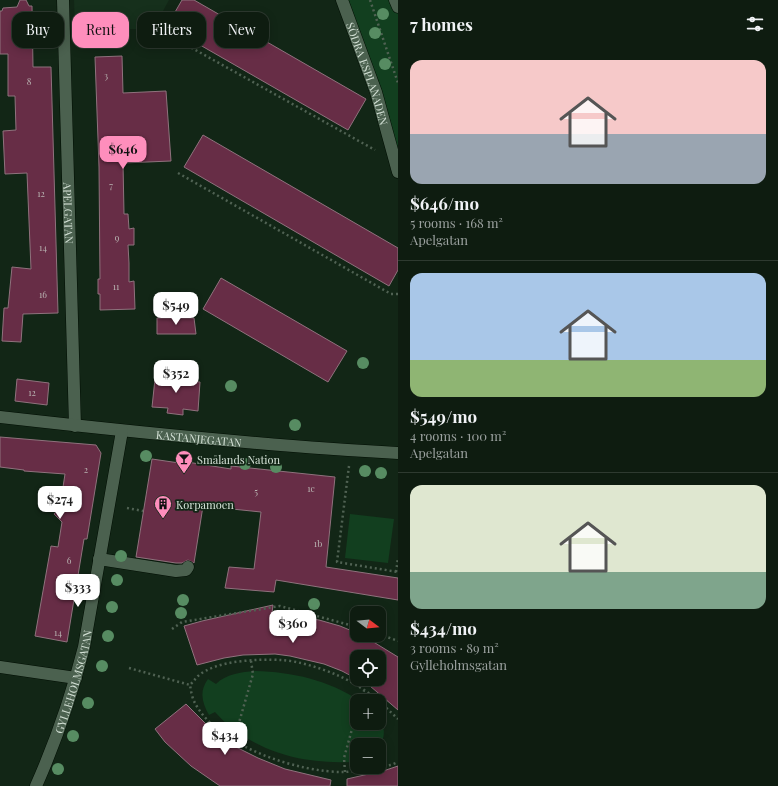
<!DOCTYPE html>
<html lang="en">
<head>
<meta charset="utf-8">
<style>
	body { margin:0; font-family:"Playfair Display",serif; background:#1c291e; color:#f1f3f6; height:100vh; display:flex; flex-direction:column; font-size:15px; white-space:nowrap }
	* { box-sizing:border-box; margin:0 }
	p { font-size:13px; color:#9ba19f }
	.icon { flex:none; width:22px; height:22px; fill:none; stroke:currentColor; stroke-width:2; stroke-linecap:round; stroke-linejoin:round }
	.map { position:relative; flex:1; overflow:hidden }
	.sheet { display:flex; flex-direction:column; background:#0e1c10; width:380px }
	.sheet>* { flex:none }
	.banner { position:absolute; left:12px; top:12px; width:326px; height:36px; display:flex; gap:8px }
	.needle { width:26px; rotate:106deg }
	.fabs { position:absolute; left:350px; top:606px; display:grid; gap:8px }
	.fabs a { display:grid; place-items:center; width:36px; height:36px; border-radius:8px; background:#0e1c10; box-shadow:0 2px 10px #0003,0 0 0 1px #2e3a30; font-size:20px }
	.price { position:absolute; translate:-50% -34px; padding:0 9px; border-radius:8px; background:#fff; color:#222; font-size:13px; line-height:26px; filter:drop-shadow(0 1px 2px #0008) }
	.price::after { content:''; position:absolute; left:50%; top:24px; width:12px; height:9px; margin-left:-6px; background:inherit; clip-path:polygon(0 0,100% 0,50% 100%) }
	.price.current { background:#fe8ebc; color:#111 }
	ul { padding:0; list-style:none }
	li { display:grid; align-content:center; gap:8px; height:212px; padding:0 12px }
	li+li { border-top:1px solid #2e3a30 }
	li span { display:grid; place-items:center; height:124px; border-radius:12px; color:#555 }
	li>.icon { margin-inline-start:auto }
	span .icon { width:72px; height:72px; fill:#fffc; stroke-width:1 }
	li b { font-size:17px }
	h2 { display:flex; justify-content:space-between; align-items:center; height:48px; padding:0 12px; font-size:17px }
	.chip { padding:0 14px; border-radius:12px; background:#0e1c10; box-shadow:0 2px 10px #0003,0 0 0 1px #2e3a30; font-size:14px; line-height:36px }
	.chip.current { background:#fe8ebc; color:#111 }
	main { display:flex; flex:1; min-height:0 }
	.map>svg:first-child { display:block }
	.built { fill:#16301c }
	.green { fill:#123f1f }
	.building { fill:#672d46; stroke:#8f727d }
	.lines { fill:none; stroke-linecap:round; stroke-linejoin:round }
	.minor-casing { stroke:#000e03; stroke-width:13 }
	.path { stroke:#506253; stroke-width:2.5; stroke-dasharray:2 3; stroke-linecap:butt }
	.minor { stroke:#4b614f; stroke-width:12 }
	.tree { fill:#578c62 }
	.labels { text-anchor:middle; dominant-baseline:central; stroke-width:3.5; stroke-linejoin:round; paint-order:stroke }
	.number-label { font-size:9px; fill:#b9b4b2 }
	.street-label { font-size:11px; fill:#d4e1d6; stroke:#122616 }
	.poi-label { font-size:11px; fill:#d4e1d6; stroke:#122616; text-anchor:start }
</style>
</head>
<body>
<main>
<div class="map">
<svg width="398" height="786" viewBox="0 0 398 786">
	<rect width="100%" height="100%" fill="#122616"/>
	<path class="built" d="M 74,0 L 169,0 L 153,29 L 75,29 Z"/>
	<g class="green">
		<path d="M 342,0 L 395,0 L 398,7 L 398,172 Z"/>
		<path d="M 350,514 L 394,519 L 388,563 L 345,558 Z"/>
		<path d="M 255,671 C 293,672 328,680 360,701 L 357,701 L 357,723 L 379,723 L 379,717 C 386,729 385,737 379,748 L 379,745 L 357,745 L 357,762 C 314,763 281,759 243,736 C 232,729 224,722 215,712 L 209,715 C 202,703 199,691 208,679 L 216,684 C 226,674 241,672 255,671 Z"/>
	</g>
	<g class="building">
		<path d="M 20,0 L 26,0 L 29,6 L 32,6 L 33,67 L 51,67 L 58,313 L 23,314 L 21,342 L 2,341 L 4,308 L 8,308 L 12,267 L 31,269 L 27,173 L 5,174 L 3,131 L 16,130 L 15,96 L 8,96 L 8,54 L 0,54 L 0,11 L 2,11 L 3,8 L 17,7 Z"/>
		<path d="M 182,0 L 194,0 L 366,99 L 348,130 L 167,26 Z"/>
		<path d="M 122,56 L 123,93 L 166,91 L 171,161 L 123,163 L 124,214 L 128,214 L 129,229 L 134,228 L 134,245 L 128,245 L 129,263 L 129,282 L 134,281 L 135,309 L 100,310 L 100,294 L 98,294 L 98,279 L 100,279 L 99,167 L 95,57 Z"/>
		<path d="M 203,135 L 398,248 L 398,270 L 389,286 L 184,167 Z"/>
		<path d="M 221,278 L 347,351 L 328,382 L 203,309 Z"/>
		<path d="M 157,318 L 194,318 L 196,334 L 157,334 Z"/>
		<path d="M 179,369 L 185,381 L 200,382 L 198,411 L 183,409 L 183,415 L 167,413 L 168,408 L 152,407 L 155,379 L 167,380 Z"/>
		<path d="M 17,379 L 49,383 L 47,405 L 15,401 Z"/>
		<path d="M 0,437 L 96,445 L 101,453 L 87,539 L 84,539 L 67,642 L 35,636 L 51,546 L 58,547 L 62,522 L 54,514 L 60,507 L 65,474 L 24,471 L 24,470 L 0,467 Z"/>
		<path d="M 152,459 L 186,464 L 187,462 L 231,469 L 231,466 L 335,477 L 326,567 L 398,578 L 398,600 L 276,580 L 274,592 L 225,588 L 229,567 L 254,569 L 261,512 L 203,506 L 194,563 L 188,560 L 182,563 L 176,563 L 136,557 Z"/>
		<path d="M 273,605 L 272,613 L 319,620 L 340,626 L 357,633 L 357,635 L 362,635 L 398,657 L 398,710 L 370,686 L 357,679 L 379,679 L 379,657 L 357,657 L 357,679 L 342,671 L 324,664 L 290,656 L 275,654 L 243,655 L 224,658 L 197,665 L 184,626 L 202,621 Z"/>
		<path d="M 186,704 L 212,730 L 232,745 L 258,758 L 285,769 L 331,780 L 330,786 L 220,786 L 191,766 L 165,742 L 155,729 Z"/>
		<path d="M 398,766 L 398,786 L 347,786 L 347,779 L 386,770 Z"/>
	</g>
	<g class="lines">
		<defs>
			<g id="minor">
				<path id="s1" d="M 63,0 L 75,426"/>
				<path id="s2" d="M 342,0 L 376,92 L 398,172"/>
				<path d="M 395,0 L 398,7"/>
				<path id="s3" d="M 0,417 C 132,432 265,446 398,453"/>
				<path d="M 99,559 L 176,571 L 186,570 L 188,567"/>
				<path d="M 0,667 L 76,678"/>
				<path id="s4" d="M 36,786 C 56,741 72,694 84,647 L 122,431"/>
			</g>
		</defs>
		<use href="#minor" class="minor-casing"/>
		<g class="path">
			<path d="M 370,0 L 398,83"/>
			<path d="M 165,33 L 375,150"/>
			<path d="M 178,173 L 391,294 L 398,294"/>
			<path d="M 349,466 L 337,562 L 398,572"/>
			<path d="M 127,508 L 143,511"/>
			<path d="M 396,572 L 398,558"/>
			<path d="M 172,629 L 182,622 L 280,606 L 357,627"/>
			<path d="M 379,634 L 398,641"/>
			<path d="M 129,668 L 190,685"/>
			<path d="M 360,701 L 364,691"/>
			<path d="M 379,701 L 398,719"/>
			<path d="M 234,740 L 253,674 L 251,661"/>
			<path d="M 378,767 C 367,769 356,771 345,772 C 299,773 217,746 195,703 C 192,698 191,691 190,685 C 193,682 195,679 198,676 C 216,660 258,659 281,660 C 299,661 320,668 337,675 C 351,681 367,691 379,701"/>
			<path d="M 379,767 L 391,765 L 398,762"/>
			<path d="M 345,772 L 344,758 L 357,711"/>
		</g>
		<use href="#minor" class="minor"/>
	</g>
	<g class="tree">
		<circle cx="383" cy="14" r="6"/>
		<circle cx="375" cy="33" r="6"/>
		<circle cx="385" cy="64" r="6"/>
		<circle cx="363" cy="363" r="6"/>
		<circle cx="231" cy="386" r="6"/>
		<circle cx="295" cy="425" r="6"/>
		<circle cx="146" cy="456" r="6"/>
		<circle cx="245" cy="464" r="6"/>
		<circle cx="276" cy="467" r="6"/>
		<circle cx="365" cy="471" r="6"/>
		<circle cx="381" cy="473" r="6"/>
		<circle cx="121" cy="556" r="6"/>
		<circle cx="117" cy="580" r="6"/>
		<circle cx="183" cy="600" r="6"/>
		<circle cx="314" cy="604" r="6"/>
		<circle cx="112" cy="607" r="6"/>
		<circle cx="181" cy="613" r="6"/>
		<circle cx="108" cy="636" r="6"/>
		<circle cx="102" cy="666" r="6"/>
		<circle cx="88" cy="703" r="6"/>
		<circle cx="73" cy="736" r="6"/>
		<circle cx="58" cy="769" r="6"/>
	</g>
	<defs>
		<symbol id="bar-pin" viewBox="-11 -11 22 30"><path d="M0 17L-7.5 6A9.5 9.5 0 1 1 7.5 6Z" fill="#fe8ebc" stroke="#122616"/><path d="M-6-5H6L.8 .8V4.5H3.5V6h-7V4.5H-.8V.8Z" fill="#111"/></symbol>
		<symbol id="building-pin" viewBox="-11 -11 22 30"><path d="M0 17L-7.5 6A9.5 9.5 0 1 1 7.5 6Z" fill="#fe8ebc" stroke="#122616"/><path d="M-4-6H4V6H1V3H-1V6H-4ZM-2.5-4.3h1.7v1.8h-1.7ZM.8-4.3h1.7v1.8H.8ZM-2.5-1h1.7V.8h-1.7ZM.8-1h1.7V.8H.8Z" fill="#111"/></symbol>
	</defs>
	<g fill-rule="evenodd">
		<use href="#bar-pin" x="174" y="449" width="20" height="27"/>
		<use href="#building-pin" x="153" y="494" width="20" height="27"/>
	</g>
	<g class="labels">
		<g class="number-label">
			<text x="106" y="75">3</text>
			<text x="29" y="81">8</text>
			<text x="111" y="185">7</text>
			<text x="41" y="193">12</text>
			<text x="117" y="237">9</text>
			<text x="43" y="247">14</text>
			<text x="116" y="286">11</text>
			<text x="43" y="294">16</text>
			<text x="32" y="392">12</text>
			<text x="86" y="469">2</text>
			<text x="311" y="488">1c</text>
			<text x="256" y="491">5</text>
			<text x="318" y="543">1b</text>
			<text x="69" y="560">6</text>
			<text x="58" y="632">14</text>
		</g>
		<g class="street-label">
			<text stroke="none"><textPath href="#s2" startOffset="78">SÖDRA ESPLANADEN</textPath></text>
			<text stroke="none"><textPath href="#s1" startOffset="213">APELGATAN</textPath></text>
			<text stroke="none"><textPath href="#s3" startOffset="200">KASTANJEGATAN</textPath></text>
			<text stroke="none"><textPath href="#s4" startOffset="111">GYLLEHOLMSGATAN</textPath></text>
		</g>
		<g class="poi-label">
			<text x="197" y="459">Smålands Nation</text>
			<text x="176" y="504">Korpamoen</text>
		</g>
	</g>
</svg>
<div class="fabs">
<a><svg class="needle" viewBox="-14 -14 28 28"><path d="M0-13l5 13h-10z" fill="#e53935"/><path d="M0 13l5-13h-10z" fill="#9ba19f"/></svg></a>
<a><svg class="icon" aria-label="locate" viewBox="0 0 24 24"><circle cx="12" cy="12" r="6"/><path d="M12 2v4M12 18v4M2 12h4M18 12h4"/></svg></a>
<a>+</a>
<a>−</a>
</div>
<b class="price current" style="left:123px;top:170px">$646</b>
<b class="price" style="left:176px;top:326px">$549</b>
<b class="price" style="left:176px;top:394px">$352</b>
<b class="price" style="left:60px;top:520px">$274</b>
<b class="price" style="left:78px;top:608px">$333</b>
<b class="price" style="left:293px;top:644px">$360</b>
<b class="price" style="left:225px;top:756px">$434</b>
<div class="banner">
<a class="chip">Buy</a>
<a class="chip current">Rent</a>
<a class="chip">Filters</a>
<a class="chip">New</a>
</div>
</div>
<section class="sheet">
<h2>7 homes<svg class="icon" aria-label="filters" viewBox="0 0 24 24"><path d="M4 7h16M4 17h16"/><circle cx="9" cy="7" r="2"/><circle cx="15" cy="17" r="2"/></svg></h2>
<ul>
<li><span style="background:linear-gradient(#f6c9c9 60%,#9aa5b1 0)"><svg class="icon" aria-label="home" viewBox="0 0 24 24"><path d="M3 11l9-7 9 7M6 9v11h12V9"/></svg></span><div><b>$646/mo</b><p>5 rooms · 168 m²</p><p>Apelgatan</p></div></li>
<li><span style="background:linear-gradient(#a9c7e8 70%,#8fb573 0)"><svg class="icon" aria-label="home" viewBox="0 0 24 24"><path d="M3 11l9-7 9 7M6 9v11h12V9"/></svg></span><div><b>$549/mo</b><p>4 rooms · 100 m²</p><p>Apelgatan</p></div></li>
<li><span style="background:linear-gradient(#dfe7d0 70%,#7fa58c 0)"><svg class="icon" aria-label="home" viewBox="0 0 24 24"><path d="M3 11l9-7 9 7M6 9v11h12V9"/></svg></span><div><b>$434/mo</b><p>3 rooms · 89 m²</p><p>Gylleholmsgatan</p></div></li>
</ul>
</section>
</main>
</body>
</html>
